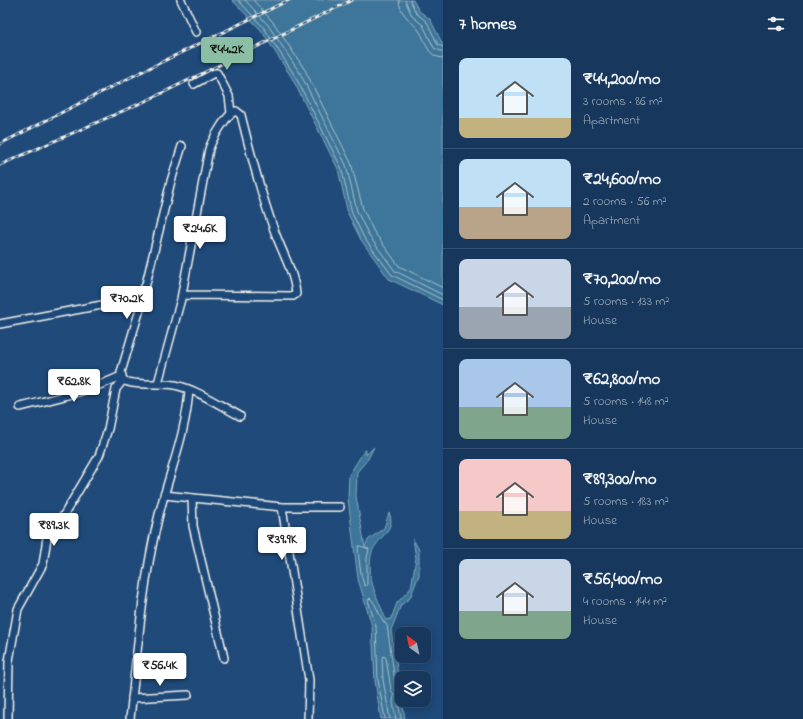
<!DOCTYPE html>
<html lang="en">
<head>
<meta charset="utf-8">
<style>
	body { margin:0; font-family:"Indie Flower",sans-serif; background:#244365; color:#f1f3f6; height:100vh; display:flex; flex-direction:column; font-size:15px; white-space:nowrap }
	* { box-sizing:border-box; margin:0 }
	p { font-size:13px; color:#9eacbb }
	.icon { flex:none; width:22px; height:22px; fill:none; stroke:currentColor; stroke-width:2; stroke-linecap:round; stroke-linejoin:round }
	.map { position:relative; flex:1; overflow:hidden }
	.details { display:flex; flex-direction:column; background:#17385c; width:360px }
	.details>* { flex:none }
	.needle { width:26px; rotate:327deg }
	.buttons { position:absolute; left:395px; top:627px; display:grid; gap:8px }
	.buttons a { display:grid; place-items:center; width:36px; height:36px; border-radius:8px; background:#17385c; box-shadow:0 2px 10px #0003,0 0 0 1px #365272; font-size:20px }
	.price { position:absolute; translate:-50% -34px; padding:0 9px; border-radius:4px; background:#fff; color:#222; font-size:13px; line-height:26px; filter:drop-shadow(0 1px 2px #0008) }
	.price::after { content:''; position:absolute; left:50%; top:24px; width:12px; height:9px; margin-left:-6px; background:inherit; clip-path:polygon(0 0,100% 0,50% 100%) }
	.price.on { background:#8abfa5; color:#111 }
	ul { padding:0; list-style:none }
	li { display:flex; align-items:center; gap:12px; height:100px; padding:0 16px }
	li+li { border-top:1px solid #365272 }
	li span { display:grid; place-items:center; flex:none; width:112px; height:80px; border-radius:8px; color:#555 }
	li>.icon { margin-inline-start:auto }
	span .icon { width:48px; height:48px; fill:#fffc; stroke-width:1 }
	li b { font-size:17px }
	h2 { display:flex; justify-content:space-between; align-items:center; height:48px; padding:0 16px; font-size:17px }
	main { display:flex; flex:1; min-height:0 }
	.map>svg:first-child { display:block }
	.water { fill:#3e769a; stroke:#87a7b9 }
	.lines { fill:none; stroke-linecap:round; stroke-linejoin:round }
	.shore { stroke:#abc0c9; stroke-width:1 }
	.street-casing { stroke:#f4f1e8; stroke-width:10 }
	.street { stroke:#1f4a7a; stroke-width:7 }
	.rail-casing { stroke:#f4f1e8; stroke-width:3 }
	.rail { stroke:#1f4a7a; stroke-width:1.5; stroke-dasharray:4.5; stroke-linecap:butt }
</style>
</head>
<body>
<main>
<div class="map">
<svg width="443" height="719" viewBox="0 0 443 719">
	<rect width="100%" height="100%" fill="#1f4a7a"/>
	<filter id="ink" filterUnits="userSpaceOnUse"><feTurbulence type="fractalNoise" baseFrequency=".025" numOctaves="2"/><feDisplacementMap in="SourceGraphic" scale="8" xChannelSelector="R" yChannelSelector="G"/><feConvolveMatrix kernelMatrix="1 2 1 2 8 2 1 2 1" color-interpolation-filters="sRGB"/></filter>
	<g filter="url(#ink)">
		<g class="water">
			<path d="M 232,0 L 413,0 L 419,11 L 430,19 L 443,45 L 443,305 L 389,279 L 361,240 L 348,214 L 338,169 L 292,78 L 261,30 Z"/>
			<path d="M 374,447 L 368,459 L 357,472 L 356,496 L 365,547 L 368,540 L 384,528 L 389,513 C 398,530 373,540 371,556 C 367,583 378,597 386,620 L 391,619 L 397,603 L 411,588 L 416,558 L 413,539 L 419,550 L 419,575 L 410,598 L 401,605 L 391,630 L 405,719 L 381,719 L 375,681 L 372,626 L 358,579 L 348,498 L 349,475 L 364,451 L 366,450 L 366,455 Z"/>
		</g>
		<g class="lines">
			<g class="shore">
				<path d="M 238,0 L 264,28 L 295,76 L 341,167 L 352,213 L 364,238 L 392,275 L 443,300"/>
				<path d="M 245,0 L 268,25 L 300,73 L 346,165 L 357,211 L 369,236 L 395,271 L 443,295"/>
				<path d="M 253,0 L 273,22 L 305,70 L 351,163 L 363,209 L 374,232 L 399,266 L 443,288"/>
				<path d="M 399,0 C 399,13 410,20 417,28 C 427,39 425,57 443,58"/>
				<path d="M 405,0 L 412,16 L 423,25 L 434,48 L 443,52"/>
				<path d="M 410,0 L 416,13 L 427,22 L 438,45 L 443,47"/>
				<path d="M 360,546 L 369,549 L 367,558 L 367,584 L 366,586 L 364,585 C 360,572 359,560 358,547 Z"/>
				<path d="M 385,719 L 378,680 L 376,626 L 368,600 L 370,598 C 378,605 379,619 387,625 L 396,689 L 401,695 L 398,701 L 401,719"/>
				<path d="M 390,719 L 383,680 L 382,658 L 384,656 L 386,658 L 391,690 L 394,696 L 393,702 L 396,719"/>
			</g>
			<defs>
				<g id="street">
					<path d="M 181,0 L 196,32"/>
					<path d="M 194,84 L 214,73 L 217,73 L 229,96 L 231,113"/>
					<path d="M 138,303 L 146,284 L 171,181 L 182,146"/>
					<path d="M 0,324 L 134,299 L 138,303 L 140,309 L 121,372 L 123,380 C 135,387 160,382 175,385 C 198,390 219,405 240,416"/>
					<path d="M 158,383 L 181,299 L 209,149 C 212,140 227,113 236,111 L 241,115 C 250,151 259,188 272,224 C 279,247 294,270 296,294 L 293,296 L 182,295"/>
					<path d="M 20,407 C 54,399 89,391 121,376"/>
					<path d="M 164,495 L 282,507 L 309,680 L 308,719"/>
					<path d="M 192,498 L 193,526 L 224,658"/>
					<path d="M 282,507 L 340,507"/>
					<path d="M 132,698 L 188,695"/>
					<path d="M 8,719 L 9,661 L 18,609 L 43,564 L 48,531 L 62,518 L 99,456 L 108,429 L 116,389 L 123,380"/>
					<path d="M 130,719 C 137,654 142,587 157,523 C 167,478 186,436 189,390"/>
				</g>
			</defs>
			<use href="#street" class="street-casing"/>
			<use href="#street" class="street"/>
			<defs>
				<g id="rail">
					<path d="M 0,144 L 133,76 L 289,0"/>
					<path d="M 0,165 L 150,99 L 352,0"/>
				</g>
			</defs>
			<use href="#rail" class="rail-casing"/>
			<use href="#rail" class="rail"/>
		</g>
	</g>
</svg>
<div class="buttons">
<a><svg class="needle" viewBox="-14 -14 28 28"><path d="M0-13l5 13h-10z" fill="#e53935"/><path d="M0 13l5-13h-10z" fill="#9eacbb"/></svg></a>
<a><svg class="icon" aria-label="layers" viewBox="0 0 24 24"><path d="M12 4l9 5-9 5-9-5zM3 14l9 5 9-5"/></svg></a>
</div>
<b class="price on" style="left:227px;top:71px">₹44.2K</b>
<b class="price" style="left:200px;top:250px">₹24.6K</b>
<b class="price" style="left:127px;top:320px">₹70.2K</b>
<b class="price" style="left:74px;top:403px">₹62.8K</b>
<b class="price" style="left:54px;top:547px">₹89.3K</b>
<b class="price" style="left:282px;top:561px">₹39.9K</b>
<b class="price" style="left:160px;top:687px">₹56.4K</b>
</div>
<section class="details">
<h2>7 homes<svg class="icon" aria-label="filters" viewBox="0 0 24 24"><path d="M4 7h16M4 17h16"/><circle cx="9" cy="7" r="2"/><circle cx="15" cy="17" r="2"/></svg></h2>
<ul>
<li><span style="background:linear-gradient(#bfe0f5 75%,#c2b280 0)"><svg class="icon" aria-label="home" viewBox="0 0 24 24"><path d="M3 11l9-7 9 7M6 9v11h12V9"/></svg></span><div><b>₹44,200/mo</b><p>3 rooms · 86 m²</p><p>Apartment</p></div></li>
<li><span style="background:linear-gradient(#bfe0f5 60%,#b9a48a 0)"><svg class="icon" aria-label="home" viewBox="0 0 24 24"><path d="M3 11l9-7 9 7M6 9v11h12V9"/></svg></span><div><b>₹24,600/mo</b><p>2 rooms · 56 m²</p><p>Apartment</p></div></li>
<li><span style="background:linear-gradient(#c9d6e8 60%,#9aa5b1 0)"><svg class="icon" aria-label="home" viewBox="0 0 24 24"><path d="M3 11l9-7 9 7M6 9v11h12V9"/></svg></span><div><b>₹70,200/mo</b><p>5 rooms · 133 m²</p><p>House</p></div></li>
<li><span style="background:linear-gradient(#a9c7e8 60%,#7fa58c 0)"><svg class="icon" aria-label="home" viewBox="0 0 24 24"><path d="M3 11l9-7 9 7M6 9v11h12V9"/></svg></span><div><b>₹62,800/mo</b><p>5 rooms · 148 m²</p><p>House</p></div></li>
<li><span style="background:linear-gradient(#f6c9c9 65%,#c2b280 0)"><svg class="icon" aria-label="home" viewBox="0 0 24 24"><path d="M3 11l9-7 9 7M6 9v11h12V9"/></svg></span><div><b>₹89,300/mo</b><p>5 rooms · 183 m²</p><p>House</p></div></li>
<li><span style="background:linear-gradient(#c9d6e8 65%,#7fa58c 0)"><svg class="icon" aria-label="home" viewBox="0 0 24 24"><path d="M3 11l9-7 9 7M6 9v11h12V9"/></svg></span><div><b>₹56,400/mo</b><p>4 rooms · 144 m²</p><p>House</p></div></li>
</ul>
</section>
</main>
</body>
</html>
